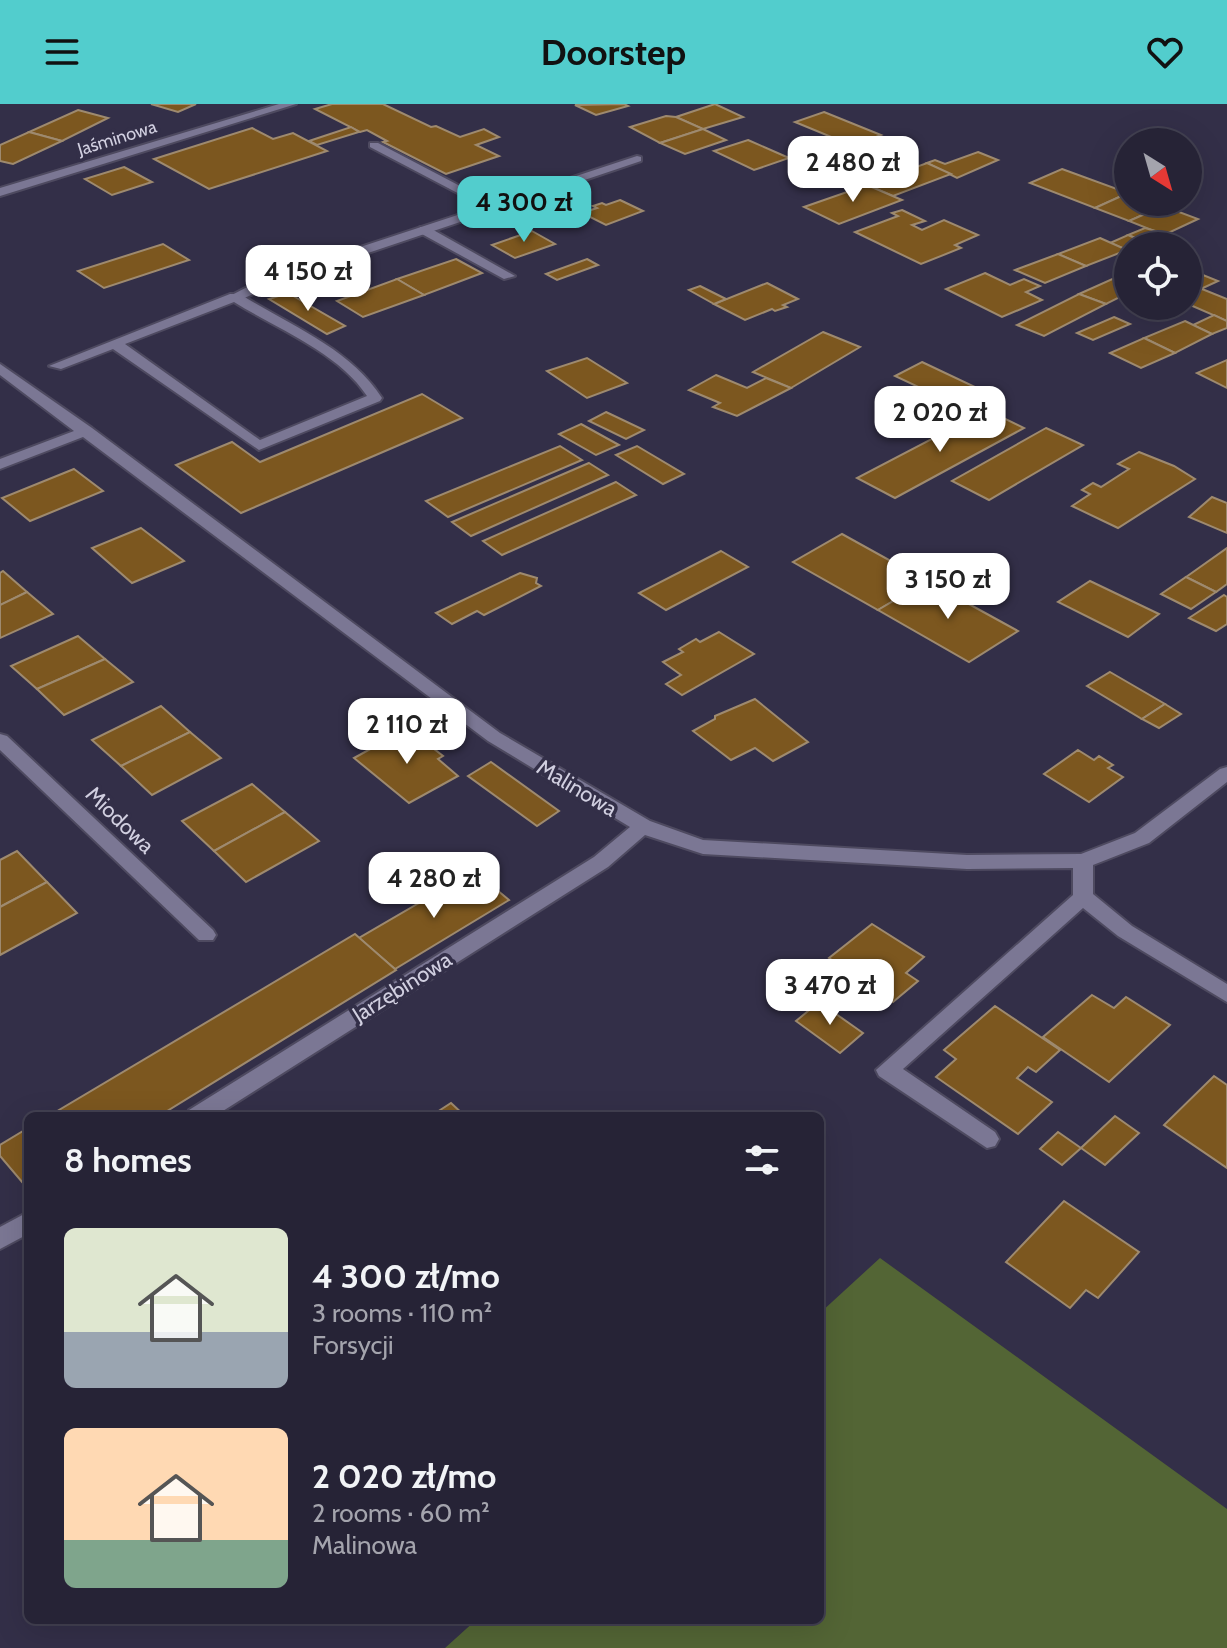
<!DOCTYPE html>
<html lang="en">
<head>
<meta charset="utf-8">
<style>
	body { margin:0; font-family:Cabin,sans-serif; background:#322f42; color:#f1f3f6; height:100vh; display:flex; flex-direction:column; font-size:30px; white-space:nowrap }
	* { box-sizing:border-box; margin:0 }
	p { font-size:26px; color:#a4a4ad }
	.icon { flex:none; width:44px; height:44px; fill:none; stroke:currentColor; stroke-width:2; stroke-linecap:round; stroke-linejoin:round }
	.map { position:relative; flex:1; overflow:hidden }
	.sheet { position:absolute; left:24px; top:1008px; width:800px; height:512px; display:flex; flex-direction:column; background:#262336; border-radius:12px; box-shadow:0 8px 32px #0002,0 0 0 2px #424051 }
	.sheet>* { flex:none }
	.needle { width:52px; rotate:143deg }
	.buttons { position:absolute; left:1114px; top:24px; display:grid; gap:16px }
	.buttons a { display:grid; place-items:center; width:88px; height:88px; border-radius:50%; background:#262336; box-shadow:0 8px 32px #0002,0 0 0 2px #424051; font-size:40px }
	.price { position:absolute; translate:-50% -68px; padding:0 18px; border-radius:16px; background:#fff; color:#222; font-size:26px; line-height:52px; filter:drop-shadow(0 2px 4px #0008) }
	.price::after { content:''; position:absolute; left:50%; top:48px; width:24px; height:18px; margin-left:-12px; background:inherit; clip-path:polygon(0 0,100% 0,50% 100%) }
	.price.on { background:#52cdcd; color:#111 }
	ul { padding:0; list-style:none }
	li { display:flex; align-items:center; gap:24px; height:200px; padding:0 40px }
	li span { display:grid; place-items:center; flex:none; width:224px; height:160px; border-radius:12px; color:#555 }
	li>.icon { margin-inline-start:auto }
	span .icon { width:96px; height:96px; fill:#fffc; stroke-width:1 }
	li b { font-size:34px }
	h2 { display:flex; justify-content:space-between; align-items:center; height:96px; padding:0 40px; font-size:34px }
	header { display:flex; justify-content:space-between; align-items:center; height:104px; padding:0 40px; background:#52cdcd; color:#111; font-size:36px; font-weight:700 }
	.map>svg:first-child { display:block }
	.green { fill:#536535 }
	.building { fill:#7c571f; stroke:#9e8a6f; stroke-width:2 }
	.lines { fill:none; stroke-linecap:round; stroke-linejoin:round }
	.service-casing { stroke:#4e4a60; stroke-width:4 }
	.minor-casing { stroke:#4e4a60; stroke-width:4 }
	.service { fill:#7b7794; fill-rule:evenodd }
	.minor { fill:#7b7794; fill-rule:evenodd }
	.labels { text-anchor:middle; dominant-baseline:central; stroke-width:7; stroke-linejoin:round; paint-order:stroke }
	.far-street-label { font-size:18px; fill:#d1cfe0; stroke:#332f48 }
	.street-label { font-size:22px; fill:#d1cfe0; stroke:#332f48 }
</style>
</head>
<body>
<header><svg class="icon" aria-label="menu" viewBox="0 0 24 24"><path d="M4 6h16M4 12h16M4 18h16"/></svg>Doorstep<svg class="icon" aria-label="heart" viewBox="0 0 24 24"><path d="M12 20l-8-8c-3-5 5-10 8-4 3-6 11-1 8 4z"/></svg></header>
<div class="map">
<svg width="1227" height="1544" viewBox="0 0 1227 1544">
	<rect width="100%" height="100%" fill="#332f48"/>
	<path class="green" d="M 880,1154 L 1227,1405 L 1227,1544 L 445,1544 L 476,1516 L 820,1516 L 820,1209 Z"/>
	<g class="building">
		<path d="M 151,0 L 196,0 L 178,8 Z"/>
		<path d="M 332,0 L 383,0 L 431,23 L 436,22 L 460,33 L 484,25 L 499,33 L 476,41 L 499,52 L 446,70 L 383,38 L 387,37 L 367,26 L 360,28 L 315,5 Z"/>
		<path d="M 624,0 L 628,2 L 596,11 L 575,1 Z"/>
		<path d="M 715,0 L 743,13 L 703,25 L 676,13 Z"/>
		<path d="M 78,6 L 108,14 L 62,37 L 29,28 Z"/>
		<path d="M 824,8 L 881,31 L 853,42 L 795,18 Z"/>
		<path d="M 666,12 L 676,13 L 703,25 L 660,39 L 630,23 Z"/>
		<path d="M 351,23 L 359,28 L 317,41 L 309,37 Z"/>
		<path d="M 252,24 L 273,35 L 293,29 L 327,47 L 209,85 L 154,55 Z"/>
		<path d="M 703,25 L 726,36 L 685,50 L 660,39 Z"/>
		<path d="M 29,28 L 62,37 L 13,60 L 0,57 L 0,41 Z"/>
		<path d="M 748,36 L 789,54 L 754,66 L 714,47 Z"/>
		<path d="M 978,48 L 998,56 L 957,74 L 927,59 L 935,56 L 945,60 Z"/>
		<path d="M 927,59 L 951,70 L 893,92 L 867,81 Z"/>
		<path d="M 124,63 L 152,78 L 112,91 L 85,75 Z"/>
		<path d="M 1062,65 L 1128,89 L 1095,104 L 1030,79 Z"/>
		<path d="M 867,81 L 902,96 L 839,120 L 804,103 Z"/>
		<path d="M 1128,89 L 1128,98 L 1152,98 L 1163,102 L 1129,117 L 1095,104 Z"/>
		<path d="M 620,96 L 643,107 L 606,121 L 582,109 L 597,104 L 593,102 L 602,99 L 606,101 Z"/>
		<path d="M 1163,102 L 1198,115 L 1164,131 L 1129,117 Z"/>
		<path d="M 902,106 L 925,117 L 912,121 L 922,126 L 944,116 L 978,131 L 955,141 L 961,144 L 921,160 L 855,128 L 898,112 L 892,109 Z"/>
		<path d="M 1145,124 L 1166,130 L 1178,135 L 1163,142 L 1154,142 L 1128,131 Z"/>
		<path d="M 532,127 L 555,140 L 515,154 L 492,141 Z"/>
		<path d="M 1128,131 L 1154,142 L 1128,142 L 1128,153 L 1120,149 L 1127,146 L 1110,139 Z"/>
		<path d="M 1100,134 L 1127,146 L 1086,162 L 1058,150 Z"/>
		<path d="M 163,140 L 189,156 L 104,184 L 78,167 Z"/>
		<path d="M 1058,150 L 1086,162 L 1045,179 L 1015,166 Z"/>
		<path d="M 456,155 L 482,169 L 424,191 L 397,175 Z"/>
		<path d="M 587,155 L 598,161 L 557,176 L 546,170 Z"/>
		<path d="M 1188,165 L 1218,177 L 1188,191 Z"/>
		<path d="M 985,169 L 1010,181 L 1024,175 L 1040,182 L 1026,188 L 1042,196 L 1002,213 L 946,185 Z"/>
		<path d="M 1119,172 L 1128,175 L 1128,189 L 1106,200 L 1079,190 Z"/>
		<path d="M 397,175 L 424,191 L 363,213 L 337,197 Z"/>
		<path d="M 767,179 L 798,195 L 783,201 L 787,203 L 775,207 L 772,205 L 745,216 L 714,200 Z"/>
		<path d="M 700,182 L 726,195 L 714,200 L 689,186 Z"/>
		<path d="M 1202,185 L 1227,195 L 1227,217 L 1188,200 L 1188,191 Z"/>
		<path d="M 288,189 L 345,222 L 327,230 L 269,195 Z"/>
		<path d="M 1079,190 L 1106,200 L 1044,232 L 1017,221 Z"/>
		<path d="M 1214,211 L 1227,217 L 1227,224 L 1212,230 L 1193,221 Z"/>
		<path d="M 1114,213 L 1130,220 L 1093,236 L 1077,229 Z"/>
		<path d="M 1185,217 L 1212,230 L 1175,249 L 1144,234 Z"/>
		<path d="M 823,228 L 860,243 L 791,284 L 753,268 Z"/>
		<path d="M 1144,234 L 1175,249 L 1141,264 L 1110,249 Z"/>
		<path d="M 587,254 L 627,279 L 587,294 L 547,267 Z"/>
		<path d="M 1227,256 L 1227,284 L 1197,269 Z"/>
		<path d="M 922,258 L 975,283 L 948,297 L 895,272 Z"/>
		<path d="M 716,271 L 747,284 L 766,274 L 791,284 L 737,312 L 713,303 L 720,299 L 689,286 Z"/>
		<path d="M 422,290 L 462,314 L 241,409 L 176,361 L 232,338 L 260,358 Z"/>
		<path d="M 987,306 L 1024,324 L 895,394 L 857,374 Z"/>
		<path d="M 606,308 L 644,326 L 626,335 L 589,317 Z"/>
		<path d="M 581,320 L 619,341 L 596,351 L 559,330 Z"/>
		<path d="M 1046,324 L 1083,341 L 989,396 L 952,377 Z"/>
		<path d="M 560,342 L 582,356 L 448,413 L 426,397 Z"/>
		<path d="M 637,342 L 684,370 L 663,380 L 616,351 Z"/>
		<path d="M 1139,348 L 1174,362 L 1195,375 L 1118,424 L 1072,402 L 1090,390 L 1082,386 L 1093,379 L 1101,383 L 1129,365 L 1118,360 Z"/>
		<path d="M 589,359 L 608,371 L 471,432 L 452,418 Z"/>
		<path d="M 74,365 L 103,387 L 30,417 L 2,394 Z"/>
		<path d="M 616,378 L 636,391 L 502,451 L 483,437 Z"/>
		<path d="M 1212,393 L 1227,399 L 1227,429 L 1189,413 Z"/>
		<path d="M 141,424 L 184,457 L 132,479 L 92,444 Z"/>
		<path d="M 842,430 L 927,477 L 878,506 L 793,458 Z"/>
		<path d="M 1227,444 L 1227,480 L 1216,488 L 1186,473 Z"/>
		<path d="M 721,447 L 748,463 L 666,506 L 639,489 Z"/>
		<path d="M 3,467 L 27,488 L 0,501 L 0,469 Z"/>
		<path d="M 520,469 L 537,474 L 536,479 L 541,482 L 484,511 L 477,507 L 452,520 L 436,509 Z"/>
		<path d="M 1186,473 L 1216,488 L 1191,505 L 1161,490 Z"/>
		<path d="M 927,477 L 1018,527 L 969,558 L 878,506 Z"/>
		<path d="M 1090,477 L 1159,510 L 1128,533 L 1058,498 Z"/>
		<path d="M 27,488 L 53,510 L 0,534 L 0,501 Z"/>
		<path d="M 1224,491 L 1227,493 L 1227,520 L 1216,527 L 1189,514 Z"/>
		<path d="M 719,528 L 754,550 L 682,591 L 666,580 L 681,571 L 663,558 L 683,548 L 679,545 L 696,535 L 700,538 Z"/>
		<path d="M 78,532 L 105,555 L 37,585 L 11,562 Z"/>
		<path d="M 105,555 L 133,578 L 64,611 L 37,585 Z"/>
		<path d="M 1110,568 L 1165,600 L 1142,615 L 1087,582 Z"/>
		<path d="M 755,595 L 808,638 L 773,657 L 755,644 L 731,656 L 693,627 L 715,615 L 715,612 Z"/>
		<path d="M 1165,600 L 1181,610 L 1159,624 L 1142,615 Z"/>
		<path d="M 161,602 L 190,628 L 121,662 L 92,636 Z"/>
		<path d="M 403,627 L 420,641 L 425,638 L 443,652 L 438,655 L 458,672 L 409,699 L 354,654 Z"/>
		<path d="M 190,628 L 221,654 L 152,691 L 121,662 Z"/>
		<path d="M 1078,646 L 1094,656 L 1099,652 L 1113,661 L 1108,664 L 1123,673 L 1089,698 L 1044,670 Z"/>
		<path d="M 491,658 L 559,707 L 537,722 L 468,672 Z"/>
		<path d="M 252,680 L 285,708 L 214,747 L 182,717 Z"/>
		<path d="M 285,708 L 319,737 L 246,778 L 214,747 Z"/>
		<path d="M 17,747 L 47,778 L 0,803 L 0,756 Z"/>
		<path d="M 474,767 L 509,796 L 395,865 L 359,834 Z"/>
		<path d="M 47,778 L 77,809 L 0,851 L 0,803 Z"/>
		<path d="M 872,820 L 924,853 L 906,869 L 918,877 L 893,898 L 829,854 Z"/>
		<path d="M 355,830 L 396,866 L 159,1012 L 49,1012 Z"/>
		<path d="M 1092,891 L 1114,904 L 1126,893 L 1170,921 L 1109,978 L 1043,933 Z"/>
		<path d="M 819,898 L 863,929 L 840,949 L 796,917 Z"/>
		<path d="M 995,902 L 1060,946 L 1036,968 L 1028,963 L 1017,974 L 1052,998 L 1018,1030 L 936,973 L 956,955 L 944,946 Z"/>
		<path d="M 1214,972 L 1227,981 L 1227,1064 L 1164,1021 Z"/>
		<path d="M 451,999 L 465,1012 L 431,1012 Z"/>
		<path d="M 1115,1012 L 1139,1029 L 1105,1061 L 1081,1044 Z"/>
		<path d="M 28,1024 L 28,1085 L 0,1052 L 0,1041 Z"/>
		<path d="M 1058,1028 L 1081,1044 L 1062,1061 L 1040,1045 Z"/>
		<path d="M 1064,1097 L 1139,1148 L 1098,1194 L 1086,1186 L 1070,1204 L 1006,1158 Z"/>
	</g>
	<g class="lines">
		<defs>
			<g id="service">
				<path d="M 370,39 L 378,39 L 500,103 L 490,106 L 370,43 Z"/>
				<path d="M 420,123 L 428,123 L 515,172 L 504,175 L 420,129 Z"/>
				<path d="M 230,190 L 240,190 C 289,221 350,244 382,294 L 380,297 L 259,346 L 113,245 L 61,265 L 49,262 ZM 234,198 C 277,225 338,248 367,292 L 260,336 L 125,240 Z"/>
				<path d="M 28,1108 L 28,1130 L 0,1145 L 0,1123 Z"/>
			</g>
			<g id="minor">
				<path d="M 279,0 L 296,0 L 0,92 L 0,84 Z"/>
				<path d="M 637,52 L 641,53 L 641,57 L 273,181 L 240,196 L 228,193 L 263,175 Z"/>
				<path d="M 0,260 L 92,324 L 500,629 L 650,717 L 703,736 L 967,751 L 1081,750 L 1135,729 L 1220,665 L 1227,663 L 1227,678 L 1149,739 L 1093,761 L 1093,790 L 1132,822 L 1227,880 L 1227,898 L 1118,832 L 1083,804 L 903,965 L 995,1028 L 999,1035 L 995,1042 L 987,1044 L 879,972 L 876,966 L 1073,791 L 1073,764 L 967,765 L 703,750 L 645,731 L 608,763 L 215,1012 L 186,1012 L 189,1006 L 594,753 L 630,723 L 488,637 L 83,333 L 0,365 L 0,355 L 74,327 L 0,271 Z"/>
				<path d="M 0,630 L 7,632 L 213,826 L 216,831 L 213,836 L 199,836 L 0,646 Z"/>
			</g>
		</defs>
		<use href="#service" class="service-casing"/>
		<use href="#minor" class="minor-casing"/>
		<use href="#service" class="service"/>
		<use href="#minor" class="minor"/>
	</g>
	<g class="labels">
		<g class="far-street-label">
			<text transform="translate(117 34) rotate(-17)">Jaśminowa</text>
		</g>
		<g class="street-label">
			<text transform="translate(577 684) rotate(31)">Malinowa</text>
			<text transform="translate(120 716) rotate(44)">Miodowa</text>
			<text transform="translate(402 883) rotate(-32)">Jarzębinowa</text>
		</g>
	</g>
</svg>
<div class="buttons">
<a><svg class="needle" viewBox="-14 -14 28 28"><path d="M0-13l5 13h-10z" fill="#e53935"/><path d="M0 13l5-13h-10z" fill="#a4a4ad"/></svg></a>
<a><svg class="icon" aria-label="locate" viewBox="0 0 24 24"><circle cx="12" cy="12" r="6"/><path d="M12 2v4M12 18v4M2 12h4M18 12h4"/></svg></a>
</div>
<b class="price" style="left:853px;top:100px">2 480 zł</b>
<b class="price on" style="left:524px;top:140px">4 300 zł</b>
<b class="price" style="left:308px;top:209px">4 150 zł</b>
<b class="price" style="left:940px;top:350px">2 020 zł</b>
<b class="price" style="left:948px;top:517px">3 150 zł</b>
<b class="price" style="left:407px;top:662px">2 110 zł</b>
<b class="price" style="left:434px;top:816px">4 280 zł</b>
<b class="price" style="left:830px;top:923px">3 470 zł</b>
<section class="sheet">
<h2>8 homes<svg class="icon" aria-label="filters" viewBox="0 0 24 24"><path d="M4 7h16M4 17h16"/><circle cx="9" cy="7" r="2"/><circle cx="15" cy="17" r="2"/></svg></h2>
<ul>
<li><span style="background:linear-gradient(#dfe7d0 65%,#9aa5b1 0)"><svg class="icon" aria-label="home" viewBox="0 0 24 24"><path d="M3 11l9-7 9 7M6 9v11h12V9"/></svg></span><div><b>4 300 zł/mo</b><p>3 rooms · 110 m²</p><p>Forsycji</p></div></li>
<li><span style="background:linear-gradient(#ffd9b3 70%,#7fa58c 0)"><svg class="icon" aria-label="home" viewBox="0 0 24 24"><path d="M3 11l9-7 9 7M6 9v11h12V9"/></svg></span><div><b>2 020 zł/mo</b><p>2 rooms · 60 m²</p><p>Malinowa</p></div></li>
</ul>
</section>
</div>
</body>
</html>
